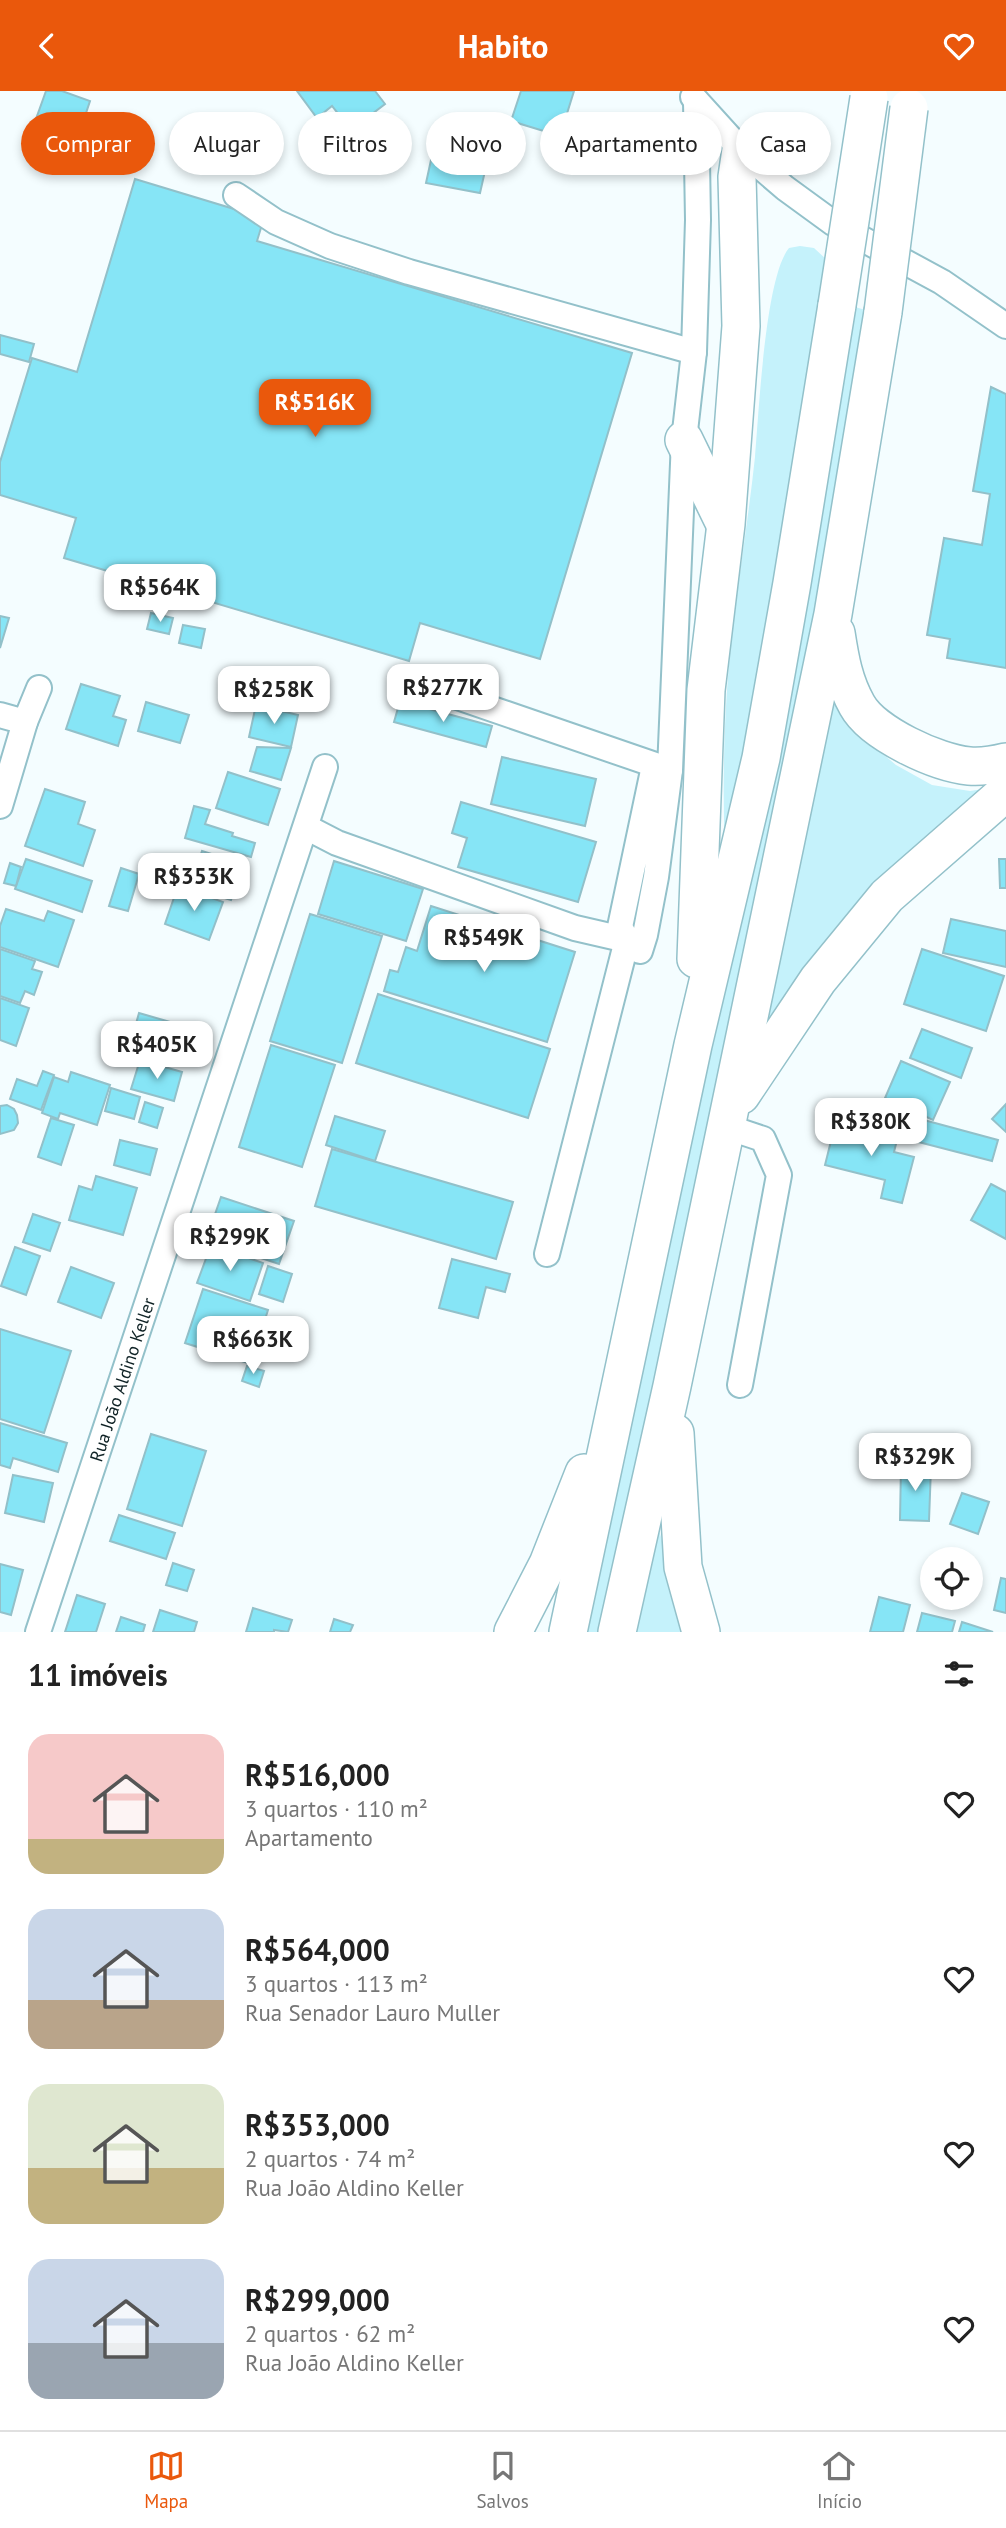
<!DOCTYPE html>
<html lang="pt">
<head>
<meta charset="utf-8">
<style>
	body { margin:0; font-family:"PT Sans",sans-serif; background:#f6f6f6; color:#222; height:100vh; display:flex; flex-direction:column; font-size:26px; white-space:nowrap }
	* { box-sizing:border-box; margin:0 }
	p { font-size:23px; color:#767676 }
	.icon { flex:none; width:38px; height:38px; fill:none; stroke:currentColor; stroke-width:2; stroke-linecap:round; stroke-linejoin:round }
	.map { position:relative; height:1541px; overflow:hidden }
	.details { display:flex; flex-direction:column; background:#fff; flex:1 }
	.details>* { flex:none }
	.guide { position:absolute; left:21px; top:21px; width:964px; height:63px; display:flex; gap:14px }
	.fabs { position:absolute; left:920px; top:1456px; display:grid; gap:14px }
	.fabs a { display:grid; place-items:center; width:63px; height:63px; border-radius:50%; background:#fff; box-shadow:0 4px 10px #0003; font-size:35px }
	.price { position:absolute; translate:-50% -60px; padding:0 16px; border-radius:14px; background:#fff; color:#222; font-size:23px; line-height:46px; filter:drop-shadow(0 2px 4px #0008) }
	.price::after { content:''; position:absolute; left:50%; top:42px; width:21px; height:16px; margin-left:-10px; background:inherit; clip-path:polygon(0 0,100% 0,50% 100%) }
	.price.active { background:#ea580c; color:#fff }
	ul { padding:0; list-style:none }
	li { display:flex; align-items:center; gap:21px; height:175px; padding:0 28px }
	li span { display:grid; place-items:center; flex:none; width:196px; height:140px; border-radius:21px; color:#555 }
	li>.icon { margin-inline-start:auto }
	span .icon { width:84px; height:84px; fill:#fffc; stroke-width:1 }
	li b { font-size:30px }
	h2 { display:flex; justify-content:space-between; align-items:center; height:84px; padding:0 28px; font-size:30px }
	.tag { padding:0 24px; border-radius:32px; background:#fff; box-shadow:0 4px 10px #0003; font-size:24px; line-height:63px }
	.tag.active { background:#ea580c; color:#fff }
	header { display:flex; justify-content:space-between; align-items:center; height:91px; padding:0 28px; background:#ea580c; color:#fff; font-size:32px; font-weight:600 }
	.dock { display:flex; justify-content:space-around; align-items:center; height:98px; border-top:2px solid #e0e0e0; background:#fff; font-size:19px; color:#767676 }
	.dock a { display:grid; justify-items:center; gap:4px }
	.dock .active { color:#ea580c }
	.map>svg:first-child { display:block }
	.green { fill:#c5f2fb }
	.building { fill:#86e5f6; stroke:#92c0c9; stroke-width:2 }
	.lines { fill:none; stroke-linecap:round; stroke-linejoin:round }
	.minor-casing { stroke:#93c1ca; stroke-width:28 }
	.highway-casing { stroke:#93c1ca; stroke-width:40 }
	.minor { stroke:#fff; stroke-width:24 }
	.highway { stroke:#fff; stroke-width:37 }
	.highway-bridge-casing { stroke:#93c1ca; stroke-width:40; stroke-linecap:butt }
	.highway-bridge { stroke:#fff; stroke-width:37 }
	.labels { text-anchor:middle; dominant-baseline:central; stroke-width:6; stroke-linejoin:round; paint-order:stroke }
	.street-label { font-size:18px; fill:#0f2225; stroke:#fff }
</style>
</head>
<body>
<header><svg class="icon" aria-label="back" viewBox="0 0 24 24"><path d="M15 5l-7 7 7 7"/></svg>Habito<svg class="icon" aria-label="heart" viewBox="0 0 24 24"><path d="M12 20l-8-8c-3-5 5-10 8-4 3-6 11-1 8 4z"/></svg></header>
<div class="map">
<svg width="1006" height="1541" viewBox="0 0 1006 1541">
	<rect width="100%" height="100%" fill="#f4fdff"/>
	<g class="green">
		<path d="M 800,155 L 814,157 L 827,169 L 822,244 L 725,764 C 722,688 724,610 733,535 C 740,478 749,422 755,366 C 759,322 765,186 789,157 Z"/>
		<path d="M 855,216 L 869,220 L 845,378 L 605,1541 L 584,1541 Z"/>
		<path d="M 834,579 L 877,658 L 896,674 L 932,694 L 970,700 L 997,696 L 790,899 L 752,950 Z"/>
		<path d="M 655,1425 L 688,1541 L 628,1541 Z"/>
	</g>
	<g class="building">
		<path d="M 46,0 L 62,0 L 90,10 L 79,43 L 36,28 Z"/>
		<path d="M 297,0 L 375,0 L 385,13 L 351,39 L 332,15 L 317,27 Z"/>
		<path d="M 521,0 L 574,0 L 560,45 L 511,30 Z"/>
		<path d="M 433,60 L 487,71 L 480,102 L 426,92 Z"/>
		<path d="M 135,88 L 264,127 L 257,150 L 632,262 L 540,568 L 420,532 L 409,570 L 64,467 L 76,427 L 0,404 L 0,371 L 32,267 L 77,281 Z"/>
		<path d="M 0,244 L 34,253 L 29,271 L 0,263 Z"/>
		<path d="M 991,296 L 1006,303 L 1006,577 L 947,567 L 950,548 L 927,544 L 944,447 L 982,454 L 990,403 L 973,400 Z"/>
		<path d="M 151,522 L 173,527 L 169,543 L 147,538 Z"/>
		<path d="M 0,525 L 9,527 L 0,557 Z"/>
		<path d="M 183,534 L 205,538 L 201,557 L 179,552 Z"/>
		<path d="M 81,593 L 120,605 L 113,625 L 126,629 L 118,655 L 66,638 Z"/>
		<path d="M 400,610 L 492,635 L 486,656 L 394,631 Z"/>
		<path d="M 146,611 L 189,624 L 180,652 L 138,640 Z"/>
		<path d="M 256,614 L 298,624 L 291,656 L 249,646 Z"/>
		<path d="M 257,656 L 291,657 L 281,689 L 250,680 Z"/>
		<path d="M 502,666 L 596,688 L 585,735 L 491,713 Z"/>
		<path d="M 228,681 L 280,698 L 268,734 L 216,717 Z"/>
		<path d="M 45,698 L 85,711 L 78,733 L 95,739 L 83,775 L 25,755 Z"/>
		<path d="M 461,711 L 596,751 L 578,811 L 458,776 L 467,747 L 452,742 Z"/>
		<path d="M 194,715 L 210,719 L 205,733 L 233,742 L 232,745 L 255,752 L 251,766 L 185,747 Z"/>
		<path d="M 202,760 L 243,773 L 231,809 L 199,799 L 206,778 L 197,775 Z"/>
		<path d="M 26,768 L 92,790 L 82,821 L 15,798 Z"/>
		<path d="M 999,768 L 1006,768 L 1006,797 L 1000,797 Z"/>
		<path d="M 334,770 L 423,798 L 406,850 L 318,823 Z"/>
		<path d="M 10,772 L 21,776 L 16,795 L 4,792 Z"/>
		<path d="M 121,777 L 139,783 L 128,820 L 109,815 Z"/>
		<path d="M 178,795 L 223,811 L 209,849 L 165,833 Z"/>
		<path d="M 431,815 L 575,861 L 547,951 L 384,900 L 390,879 L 398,881 L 406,856 L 417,860 Z"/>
		<path d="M 6,818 L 44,830 L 48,820 L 74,829 L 58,876 L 0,856 L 0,835 Z"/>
		<path d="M 310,823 L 382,845 L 342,972 L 270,950 Z"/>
		<path d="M 951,828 L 1006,840 L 1006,876 L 943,862 Z"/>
		<path d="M 0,858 L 35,870 L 32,878 L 42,881 L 34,904 L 25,900 L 20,912 L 0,905 Z"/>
		<path d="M 922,858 L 1004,885 L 986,940 L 904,913 Z"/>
		<path d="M 378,903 L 550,958 L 528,1027 L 356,972 Z"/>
		<path d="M 0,907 L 29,917 L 16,955 L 0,949 Z"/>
		<path d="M 139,922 L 184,935 L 176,966 L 130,954 Z"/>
		<path d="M 922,938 L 972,957 L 961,987 L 910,967 Z"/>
		<path d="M 271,954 L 335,974 L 302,1076 L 239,1056 Z"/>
		<path d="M 140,969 L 182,981 L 174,1010 L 131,998 Z"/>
		<path d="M 901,970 L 950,991 L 933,1029 L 885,1007 Z"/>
		<path d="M 43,980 L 54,984 L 41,1019 L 10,1008 L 17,988 L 37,995 Z"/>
		<path d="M 71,981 L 110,994 L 97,1034 L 60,1022 L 58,1028 L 42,1022 L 54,986 L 68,991 Z"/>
		<path d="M 111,997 L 140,1006 L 134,1028 L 105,1020 Z"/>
		<path d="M 145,1011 L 163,1017 L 157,1037 L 139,1031 Z"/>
		<path d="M 1006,1013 L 1006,1041 L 992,1028 Z"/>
		<path d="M 7,1014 L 14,1018 L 17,1024 L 18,1032 L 14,1039 L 0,1043 L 0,1015 Z"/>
		<path d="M 335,1025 L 385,1040 L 375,1070 L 326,1054 Z"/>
		<path d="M 909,1025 L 998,1049 L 992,1070 L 903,1047 Z"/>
		<path d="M 51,1027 L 74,1034 L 61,1074 L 38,1066 Z"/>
		<path d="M 836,1030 L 898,1045 L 894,1061 L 914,1066 L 902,1112 L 881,1107 L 885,1089 L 825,1074 Z"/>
		<path d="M 120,1049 L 157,1058 L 150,1084 L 114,1074 Z"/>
		<path d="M 332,1058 L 513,1111 L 496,1168 L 315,1115 Z"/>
		<path d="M 96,1085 L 137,1097 L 123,1144 L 69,1129 L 79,1095 L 92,1099 Z"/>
		<path d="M 991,1093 L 1006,1101 L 1006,1148 L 971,1129 Z"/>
		<path d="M 221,1106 L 294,1130 L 279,1173 L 206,1149 Z"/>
		<path d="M 33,1123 L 60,1132 L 50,1160 L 23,1151 Z"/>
		<path d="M 211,1154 L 263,1172 L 250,1210 L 197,1192 Z"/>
		<path d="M 15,1156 L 40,1165 L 26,1204 L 1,1195 Z"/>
		<path d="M 452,1168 L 510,1183 L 505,1201 L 486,1196 L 478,1227 L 439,1217 Z"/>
		<path d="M 268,1175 L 292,1183 L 283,1211 L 259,1203 Z"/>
		<path d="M 71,1176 L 114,1192 L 101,1227 L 58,1211 Z"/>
		<path d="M 203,1198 L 268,1219 L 251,1273 L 185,1252 Z"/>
		<path d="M 0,1238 L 71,1260 L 44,1342 L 0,1328 Z"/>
		<path d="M 247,1275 L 264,1280 L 259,1296 L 242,1290 Z"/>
		<path d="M 0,1332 L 67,1352 L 58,1381 L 13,1367 L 10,1377 L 0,1374 Z"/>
		<path d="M 151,1343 L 206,1360 L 182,1435 L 127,1418 Z"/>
		<path d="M 901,1375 L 931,1376 L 929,1430 L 900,1429 Z"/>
		<path d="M 13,1384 L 53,1392 L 44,1431 L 5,1422 Z"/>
		<path d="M 962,1402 L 989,1411 L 978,1443 L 950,1433 Z"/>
		<path d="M 119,1424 L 175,1442 L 166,1468 L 110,1450 Z"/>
		<path d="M 173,1472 L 194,1479 L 187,1500 L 166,1494 Z"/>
		<path d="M 0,1473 L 23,1479 L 11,1524 L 0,1521 Z"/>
		<path d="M 1001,1487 L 1006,1488 L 1006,1522 L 994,1519 Z"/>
		<path d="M 77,1504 L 105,1513 L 96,1541 L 65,1541 Z"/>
		<path d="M 879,1506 L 910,1514 L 903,1541 L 870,1541 Z"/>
		<path d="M 253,1517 L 292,1529 L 288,1541 L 274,1539 L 274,1541 L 246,1541 Z"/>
		<path d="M 160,1519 L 197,1531 L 194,1541 L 153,1541 Z"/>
		<path d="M 922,1522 L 955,1530 L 952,1541 L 917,1541 Z"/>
		<path d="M 121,1526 L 145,1534 L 143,1541 L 116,1541 Z"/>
		<path d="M 334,1528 L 353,1534 L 350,1541 L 330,1541 Z"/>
		<path d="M 962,1531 L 993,1541 L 959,1541 Z"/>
	</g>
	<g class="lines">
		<defs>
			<g id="minor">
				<path d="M 693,6 L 741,59 L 785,97 L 833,132 L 942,191 L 1006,235"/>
				<path d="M 236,104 L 276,131 L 330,155 L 409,181 L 694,261"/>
				<path d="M 437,599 L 670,679"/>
				<path d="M 0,624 L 25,631"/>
				<path d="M 654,675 L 620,836 L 627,849 L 640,860 L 645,844 L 656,786 L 670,679 L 684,349 L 694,261 L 698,129 L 696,10"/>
				<path d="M 0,715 L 25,631 L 39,597"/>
				<path d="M 306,736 L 337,752 L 575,837 L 627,849"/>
				<path d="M 727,1036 L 763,1048 L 779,1084 L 740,1294"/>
				<path d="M 547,1163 L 627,849"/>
				<path id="s1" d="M 38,1541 L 325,676"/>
			</g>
			<g id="highway">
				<path d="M 684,349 L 725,433"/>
				<path d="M 836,542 C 840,568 844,591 857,614 C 873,643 937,672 969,675 C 981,676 994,674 1006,671"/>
				<path d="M 696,868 L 706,599 L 726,433 L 741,235 L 737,86 L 741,59"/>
				<path d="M 741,1004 L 818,889 L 887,805 L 1006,701"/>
				<path d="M 675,1342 L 683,1476 L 701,1541"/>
				<path d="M 513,1541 L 548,1473 L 584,1382"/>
				<path d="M 568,1541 L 693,954 L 761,667 L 792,492 L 837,214"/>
				<path d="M 617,1541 L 672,1295 L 833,523 L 883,221"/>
			</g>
		</defs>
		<use href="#minor" class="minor-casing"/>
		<use href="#highway" class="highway-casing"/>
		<use href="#minor" class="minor"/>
		<use href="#highway" class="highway"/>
		<defs>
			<g id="highway-bridge">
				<path d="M 837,214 L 869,7"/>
				<path d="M 883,221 L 909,17"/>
			</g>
		</defs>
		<use href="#highway-bridge" class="highway-bridge-casing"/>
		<use href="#highway-bridge" class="highway-bridge"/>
	</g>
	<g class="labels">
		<g class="street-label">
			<text stroke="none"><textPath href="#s1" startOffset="266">Rua João Aldino Keller</textPath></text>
		</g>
	</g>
</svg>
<div class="fabs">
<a><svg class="icon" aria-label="locate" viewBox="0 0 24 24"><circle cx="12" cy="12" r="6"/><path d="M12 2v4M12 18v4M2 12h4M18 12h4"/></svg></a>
</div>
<b class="price active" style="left:315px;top:348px">R$516K</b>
<b class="price" style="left:160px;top:533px">R$564K</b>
<b class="price" style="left:443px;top:633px">R$277K</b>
<b class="price" style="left:274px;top:635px">R$258K</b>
<b class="price" style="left:194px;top:822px">R$353K</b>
<b class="price" style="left:484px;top:883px">R$549K</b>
<b class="price" style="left:157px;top:990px">R$405K</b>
<b class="price" style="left:871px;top:1067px">R$380K</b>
<b class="price" style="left:230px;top:1182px">R$299K</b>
<b class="price" style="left:253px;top:1285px">R$663K</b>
<b class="price" style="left:915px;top:1402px">R$329K</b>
<div class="guide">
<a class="tag active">Comprar</a>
<a class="tag">Alugar</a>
<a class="tag">Filtros</a>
<a class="tag">Novo</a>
<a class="tag">Apartamento</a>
<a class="tag">Casa</a>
</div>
</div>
<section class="details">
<h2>11 imóveis<svg class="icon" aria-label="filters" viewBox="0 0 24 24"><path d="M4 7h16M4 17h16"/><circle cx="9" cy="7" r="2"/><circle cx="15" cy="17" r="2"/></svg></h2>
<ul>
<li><span style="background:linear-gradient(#f6c9c9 75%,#c2b280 0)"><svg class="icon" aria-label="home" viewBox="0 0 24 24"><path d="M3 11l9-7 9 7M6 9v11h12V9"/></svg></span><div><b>R$516,000</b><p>3 quartos · 110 m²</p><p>Apartamento</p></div><svg class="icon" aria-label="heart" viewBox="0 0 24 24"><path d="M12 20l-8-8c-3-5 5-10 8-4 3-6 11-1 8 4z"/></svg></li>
<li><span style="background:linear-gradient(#c9d6e8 65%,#b9a48a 0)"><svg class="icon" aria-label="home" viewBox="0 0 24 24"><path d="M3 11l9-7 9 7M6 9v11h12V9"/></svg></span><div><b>R$564,000</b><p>3 quartos · 113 m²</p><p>Rua Senador Lauro Muller</p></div><svg class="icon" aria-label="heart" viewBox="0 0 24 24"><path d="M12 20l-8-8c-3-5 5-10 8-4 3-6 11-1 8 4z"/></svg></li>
<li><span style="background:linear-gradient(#dfe7d0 60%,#c2b280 0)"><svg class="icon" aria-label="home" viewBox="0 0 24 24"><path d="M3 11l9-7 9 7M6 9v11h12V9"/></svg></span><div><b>R$353,000</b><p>2 quartos · 74 m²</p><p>Rua João Aldino Keller</p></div><svg class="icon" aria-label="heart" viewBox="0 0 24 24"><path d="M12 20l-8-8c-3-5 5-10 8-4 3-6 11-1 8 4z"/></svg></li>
<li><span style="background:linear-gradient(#c9d6e8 60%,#9aa5b1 0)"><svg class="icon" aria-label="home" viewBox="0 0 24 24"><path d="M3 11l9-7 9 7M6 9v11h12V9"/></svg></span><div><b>R$299,000</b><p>2 quartos · 62 m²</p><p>Rua João Aldino Keller</p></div><svg class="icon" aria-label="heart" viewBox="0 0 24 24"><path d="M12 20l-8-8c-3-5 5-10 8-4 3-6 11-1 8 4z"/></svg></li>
</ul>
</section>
<nav class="dock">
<a class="active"><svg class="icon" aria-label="map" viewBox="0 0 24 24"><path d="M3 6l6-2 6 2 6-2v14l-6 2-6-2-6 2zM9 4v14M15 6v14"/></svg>Mapa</a>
<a><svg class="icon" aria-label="saved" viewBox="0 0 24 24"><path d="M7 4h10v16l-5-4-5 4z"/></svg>Salvos</a>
<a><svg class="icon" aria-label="home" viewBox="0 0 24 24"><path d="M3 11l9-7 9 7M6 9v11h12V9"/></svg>Início</a>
</nav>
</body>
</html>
